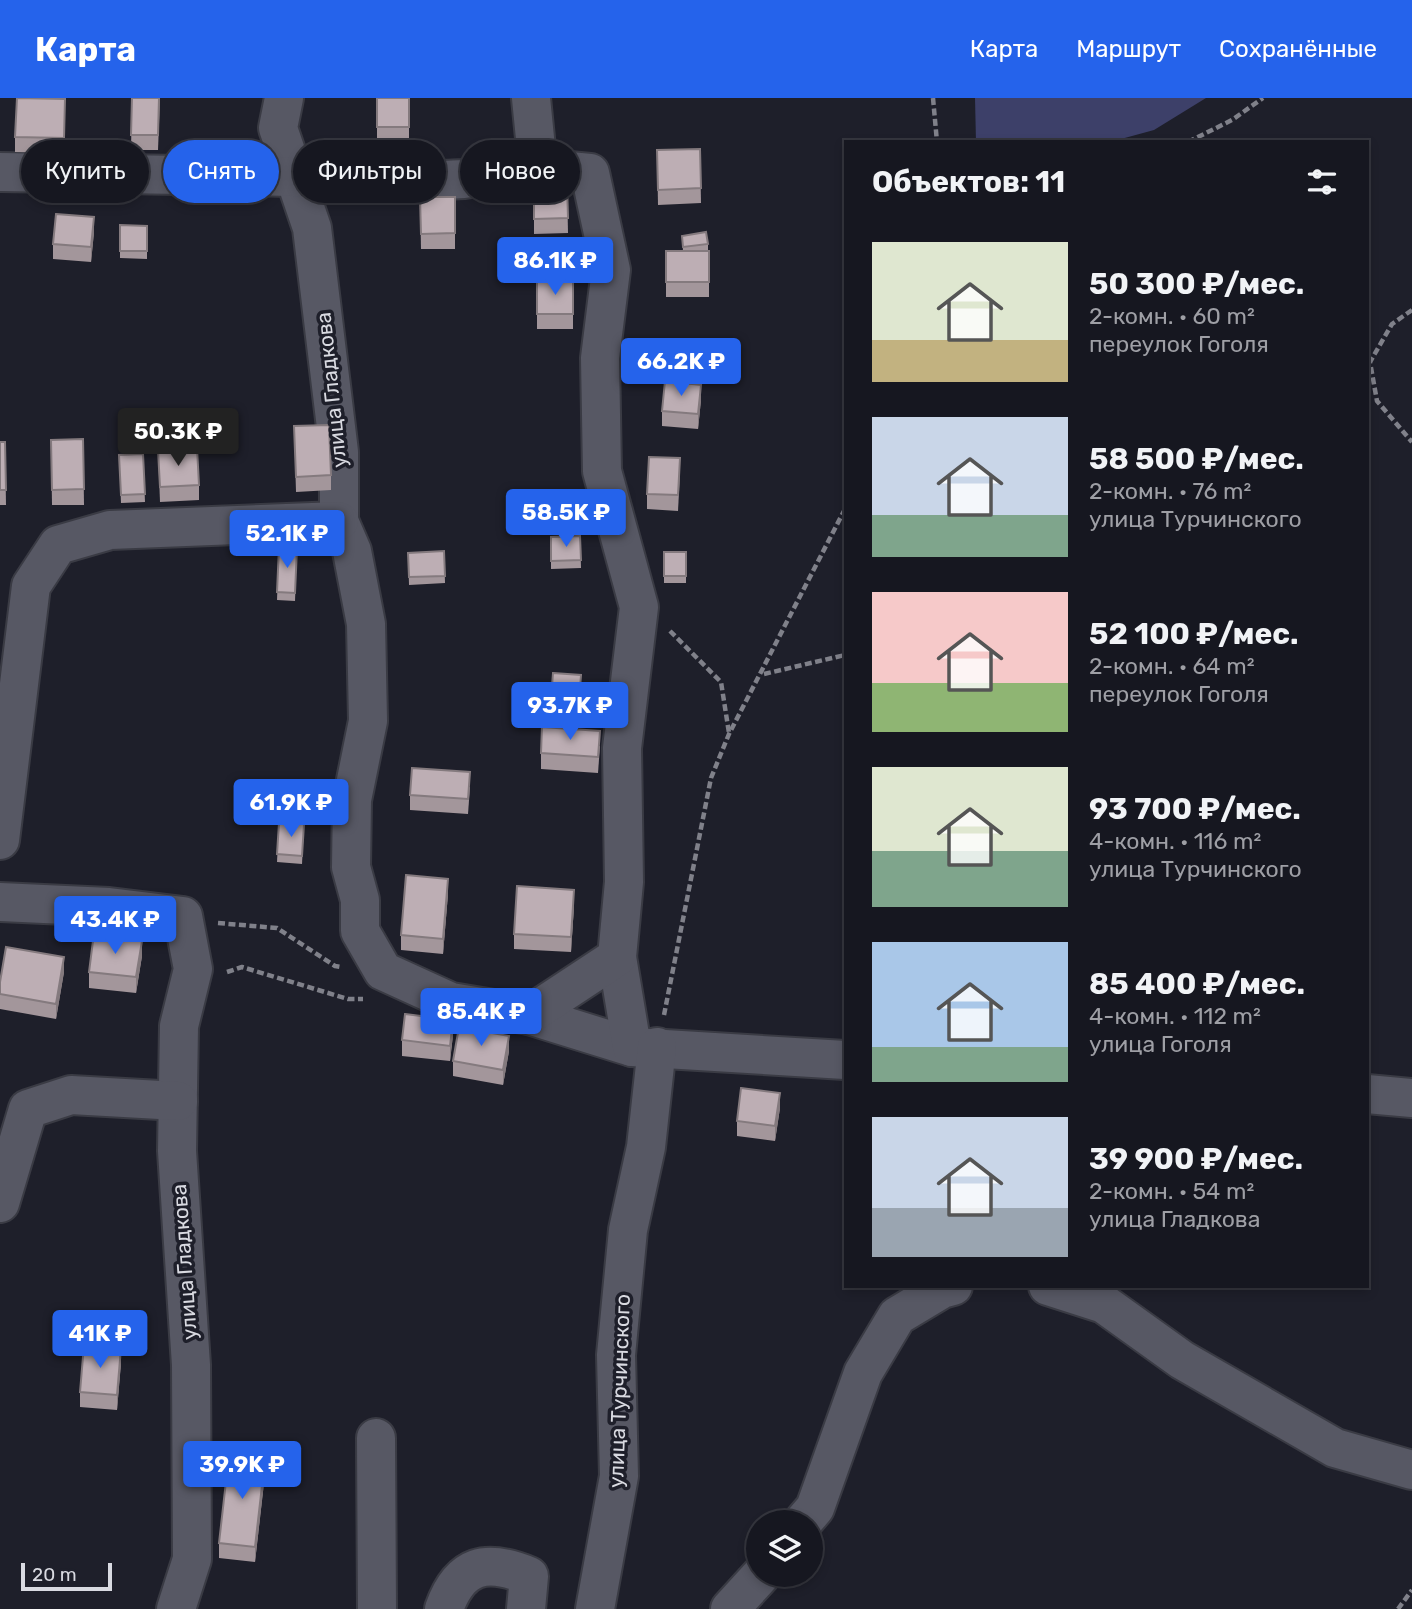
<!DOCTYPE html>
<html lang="ru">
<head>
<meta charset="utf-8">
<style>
	body { margin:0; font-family:Rubik,sans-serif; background:#1f2029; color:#f1f3f6; height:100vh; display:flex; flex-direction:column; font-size:26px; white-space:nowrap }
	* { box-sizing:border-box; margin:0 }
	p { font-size:23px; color:#9e9fa5 }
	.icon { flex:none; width:38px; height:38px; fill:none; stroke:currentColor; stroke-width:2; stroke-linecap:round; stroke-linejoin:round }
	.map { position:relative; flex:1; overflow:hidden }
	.drawer { position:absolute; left:844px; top:42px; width:525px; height:1148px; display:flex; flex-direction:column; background:#161720; border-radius:0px; box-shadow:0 4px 10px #0003,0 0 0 2px #35363e }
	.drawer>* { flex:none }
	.top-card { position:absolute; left:21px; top:42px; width:665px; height:63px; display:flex; gap:14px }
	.buttons { position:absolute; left:746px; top:1412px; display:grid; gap:14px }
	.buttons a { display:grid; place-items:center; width:77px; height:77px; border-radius:50%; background:#161720; box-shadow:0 4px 10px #0003,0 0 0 2px #35363e; font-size:35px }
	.scale { position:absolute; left:21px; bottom:18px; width:91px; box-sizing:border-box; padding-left:7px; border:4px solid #d9dae1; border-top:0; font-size:19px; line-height:24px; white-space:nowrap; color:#d9dae1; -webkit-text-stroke:5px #1e1f2a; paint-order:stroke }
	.price { position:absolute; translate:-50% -60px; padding:0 16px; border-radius:7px; background:#2563eb; color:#fff; font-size:23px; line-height:46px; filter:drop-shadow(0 2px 4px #0008) }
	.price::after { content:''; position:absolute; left:50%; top:42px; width:21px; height:16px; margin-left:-10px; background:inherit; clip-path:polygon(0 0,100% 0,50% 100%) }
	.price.active { background:#222; color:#fff }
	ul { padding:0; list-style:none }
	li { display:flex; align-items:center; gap:21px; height:175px; padding:0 28px }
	li span { display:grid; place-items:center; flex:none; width:196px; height:140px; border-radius:0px; color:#555 }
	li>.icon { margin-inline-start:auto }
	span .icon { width:84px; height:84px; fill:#fffc; stroke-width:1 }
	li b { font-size:30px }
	h2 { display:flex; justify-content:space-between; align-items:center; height:84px; padding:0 28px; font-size:30px }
	.tag { padding:0 24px; border-radius:32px; background:#161720; box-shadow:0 4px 10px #0003,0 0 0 2px #35363e; font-size:24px; line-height:63px }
	.tag.active { background:#2563eb; color:#fff }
	header { display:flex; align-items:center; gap:42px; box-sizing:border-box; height:98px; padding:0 35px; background:#2563eb; color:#fff }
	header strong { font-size:33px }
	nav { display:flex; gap:38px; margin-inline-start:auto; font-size:24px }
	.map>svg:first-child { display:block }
	.forest { fill:#3d4069 }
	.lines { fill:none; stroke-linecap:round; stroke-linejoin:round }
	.minor-casing { stroke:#3a3b44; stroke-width:42 }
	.path { stroke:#80818a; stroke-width:4.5; stroke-dasharray:7 3.5; stroke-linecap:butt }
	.minor { stroke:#575864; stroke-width:38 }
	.wall { fill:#a3969b }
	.shaded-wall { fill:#847a7e }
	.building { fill:#bdaeb4; stroke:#847a7e; stroke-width:2 }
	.labels { text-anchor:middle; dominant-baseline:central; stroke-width:7; stroke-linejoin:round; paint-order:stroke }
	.street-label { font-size:21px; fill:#d9dae1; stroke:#1e1f2a }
</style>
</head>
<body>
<header>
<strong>Карта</strong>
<nav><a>Карта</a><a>Маршрут</a><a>Сохранённые</a></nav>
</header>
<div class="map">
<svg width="1412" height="1511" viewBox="0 0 1412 1511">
	<rect width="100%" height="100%" fill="#1e1f2a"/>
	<path class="forest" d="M 975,0 L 1206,0 L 1154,32 L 1110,44 L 976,44 Z"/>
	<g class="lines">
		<defs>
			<g id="minor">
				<path d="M 284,0 L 278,30 L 312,130 L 339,354 L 339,423 L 352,453 L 366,526 L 368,623 L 352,702 L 351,769 L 360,802 L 360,833 L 383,873 L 451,904 L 529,917 L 632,949 L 845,962"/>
				<path d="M 0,74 L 294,79 L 402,84 L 464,81 L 538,70"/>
				<path d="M 0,742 L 31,488 L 58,447 L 110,432 L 339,423"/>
				<path d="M 0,804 L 109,809 L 183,818 L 193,871 L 179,928 L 177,1053 L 191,1267 L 192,1461 L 176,1511"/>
				<path d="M 617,859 L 632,949"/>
				<path d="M 529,917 L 617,859 L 624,784 L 622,650 L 639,509 L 602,373 L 600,260 L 611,172 L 590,75 L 538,70 L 531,0"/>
				<path d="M 1367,996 L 1412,1000"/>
				<path d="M 0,1105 L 28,1011 L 71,997 L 178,1003"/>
				<path d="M 1048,1188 L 1104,1206 L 1182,1262 L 1335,1350 L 1412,1372"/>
				<path d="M 376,1340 L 377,1511"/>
				<path d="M 803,1424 L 815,1410 L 863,1275 L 897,1218 L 942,1191 L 953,1188"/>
				<path d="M 444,1511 C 460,1466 486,1460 529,1478 L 526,1511"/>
				<path d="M 595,1511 L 619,1378 L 616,1257 L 628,1132 L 646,1049 L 657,949"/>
				<path d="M 730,1511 L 761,1477"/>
			</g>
		</defs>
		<use href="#minor" class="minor-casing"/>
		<g class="path">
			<path d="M 933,0 L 937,44"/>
			<path d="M 1188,44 L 1232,22 L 1263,0"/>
			<path d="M 1412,212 L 1392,226 L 1370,264 L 1377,303 L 1412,344"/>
			<path d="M 670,533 L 721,584 L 729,635"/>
			<path d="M 764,576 L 845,557"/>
			<path d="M 218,825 L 277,830 L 335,868 L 341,869"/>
			<path d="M 227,874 L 242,869 L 348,901 L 363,901"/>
			<path d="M 664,917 L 711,680 L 729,636 L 845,411"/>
			<path d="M 1398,1511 L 1412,1492"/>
		</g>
		<use href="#minor" class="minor"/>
	</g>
	<g class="wall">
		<path d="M 132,0 L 160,0 L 158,52 L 131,52 Z"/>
		<path d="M 377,0 L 409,0 L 409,44 L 377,45 Z"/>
		<path d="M 65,1 L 64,55 L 15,54 L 15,39 Z"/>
		<path d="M 700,51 L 701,105 L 658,107 L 657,52 Z"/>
		<path d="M 567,86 L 568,135 L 534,136 L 534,87 Z"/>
		<path d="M 420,99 L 455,99 L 455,151 L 421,151 Z"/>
		<path d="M 120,127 L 147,128 L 147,161 L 120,160 Z"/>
		<path d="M 94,134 L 91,164 L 53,161 L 53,146 Z"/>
		<path d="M 682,138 L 708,146 L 708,153 L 709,153 L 709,199 L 666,199 L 666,153 L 683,153 Z"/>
		<path d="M 573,181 L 573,231 L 537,231 L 537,182 Z"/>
		<path d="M 701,302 L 698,331 L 662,328 L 662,313 Z"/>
		<path d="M 294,328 L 331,377 L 331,392 L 296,394 Z"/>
		<path d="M 83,341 L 84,407 L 52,407 L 51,342 Z"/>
		<path d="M 0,344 L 5,344 L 6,407 L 0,407 Z"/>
		<path d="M 158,352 L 199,387 L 199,402 L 160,404 Z"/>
		<path d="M 143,356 L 145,404 L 121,405 L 119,357 Z"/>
		<path d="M 680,375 L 678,413 L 647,411 L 647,396 Z"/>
		<path d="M 580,438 L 581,470 L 551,471 L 551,439 Z"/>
		<path d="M 279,449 L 297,450 L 295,503 L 277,502 Z"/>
		<path d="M 444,453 L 445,485 L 409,487 L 408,455 Z"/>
		<rect x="664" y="454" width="22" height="31"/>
		<path d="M 581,585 L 579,611 L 551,609 L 551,601 Z"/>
		<path d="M 600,648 L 598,675 L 541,671 L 541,655 Z"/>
		<path d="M 470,689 L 468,716 L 410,712 L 410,697 Z"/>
		<path d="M 279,725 L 304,726 L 302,766 L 277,764 Z"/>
		<path d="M 448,796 L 443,856 L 401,852 L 401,837 Z"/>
		<path d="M 574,807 L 571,854 L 514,851 L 514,836 Z"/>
		<path d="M 142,858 L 136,895 L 89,890 L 89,874 Z"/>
		<path d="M 64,874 L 56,921 L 0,911 L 0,884 Z"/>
		<path d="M 453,937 L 450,963 L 402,958 L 402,942 Z"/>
		<path d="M 509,953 L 503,987 L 453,978 L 453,963 Z"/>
		<path d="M 780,1010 L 775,1043 L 737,1038 L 737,1023 Z"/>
		<path d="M 121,1265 L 117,1312 L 80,1309 L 80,1294 Z"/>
		<path d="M 265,1376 L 255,1464 L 219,1460 L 219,1445 Z"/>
	</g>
	<g class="shaded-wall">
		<path d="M 94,119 L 94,134 L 91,164 L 91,149 Z"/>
		<path d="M 701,287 L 701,302 L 698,331 L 698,316 Z"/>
		<path d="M 448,781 L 448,796 L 443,856 L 443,841 Z"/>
		<path d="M 574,792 L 574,807 L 571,854 L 571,839 Z"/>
		<path d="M 142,843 L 142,858 L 136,895 L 136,879 Z"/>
		<path d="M 64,859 L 64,874 L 56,921 L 56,906 Z"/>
		<path d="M 453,922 L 453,937 L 450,963 L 450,948 Z"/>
		<path d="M 509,938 L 509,953 L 503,987 L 503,972 Z"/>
		<path d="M 780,995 L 780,1010 L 775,1043 L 775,1028 Z"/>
		<path d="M 121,1250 L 121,1265 L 117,1312 L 117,1297 Z"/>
		<path d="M 265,1361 L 265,1376 L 255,1464 L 255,1449 Z"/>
	</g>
	<g class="building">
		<path d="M 17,0 L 65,1 L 64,40 L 15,39 Z"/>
		<path d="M 132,0 L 159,0 L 158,37 L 131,37 Z"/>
		<rect x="377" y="0" width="32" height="29"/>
		<path d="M 700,51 L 701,90 L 658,92 L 657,52 Z"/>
		<path d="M 567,86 L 568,120 L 534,121 L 534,87 Z"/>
		<path d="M 420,99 L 455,99 L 455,135 L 421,136 Z"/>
		<path d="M 56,116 L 94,119 L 91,149 L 53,146 Z"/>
		<path d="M 120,127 L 147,128 L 147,153 L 120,153 Z"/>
		<path d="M 706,134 L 708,146 L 683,149 L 682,138 Z"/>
		<rect x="666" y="153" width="43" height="31"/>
		<path d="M 573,181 L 573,216 L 537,216 L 537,182 Z"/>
		<path d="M 665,283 L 701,287 L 698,316 L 662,313 Z"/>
		<path d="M 329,327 L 331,377 L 296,379 L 294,328 Z"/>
		<path d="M 83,341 L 84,391 L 52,392 L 51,342 Z"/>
		<path d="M 0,344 L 5,344 L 6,392 L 0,392 Z"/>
		<path d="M 197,350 L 199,387 L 160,389 L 158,352 Z"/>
		<path d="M 143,356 L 145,396 L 121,397 L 119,357 Z"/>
		<path d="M 649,359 L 680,360 L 678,397 L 647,396 Z"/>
		<path d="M 580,438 L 581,462 L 551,463 L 551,439 Z"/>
		<path d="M 279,449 L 297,450 L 295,495 L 277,494 Z"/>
		<path d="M 444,453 L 445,478 L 409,479 L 408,455 Z"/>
		<rect x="664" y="454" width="22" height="24"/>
		<path d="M 553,575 L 581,577 L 579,604 L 551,601 Z"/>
		<path d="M 542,629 L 600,633 L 598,659 L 541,655 Z"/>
		<path d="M 412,670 L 470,674 L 468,701 L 410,697 Z"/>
		<path d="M 279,725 L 304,726 L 302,758 L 277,756 Z"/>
		<path d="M 406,777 L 448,781 L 443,841 L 401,837 Z"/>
		<path d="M 517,788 L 574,792 L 571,839 L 514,836 Z"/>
		<path d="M 94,835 L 142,843 L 136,879 L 89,874 Z"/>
		<path d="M 6,849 L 64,859 L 56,906 L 0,896 L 0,884 Z"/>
		<path d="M 405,916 L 453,922 L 450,948 L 402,942 Z"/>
		<path d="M 459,929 L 509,938 L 503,972 L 453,963 Z"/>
		<path d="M 741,990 L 780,995 L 775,1028 L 737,1023 Z"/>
		<path d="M 84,1247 L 121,1250 L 117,1297 L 80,1294 Z"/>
		<path d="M 229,1357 L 265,1361 L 255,1449 L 219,1445 Z"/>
	</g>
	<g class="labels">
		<g class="street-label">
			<text transform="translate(331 292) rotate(-96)">улица Гладкова</text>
			<text transform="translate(184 1164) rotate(-94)">улица Гладкова</text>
			<text transform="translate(619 1293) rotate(-88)">улица Турчинского</text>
		</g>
	</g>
</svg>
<div class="buttons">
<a><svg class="icon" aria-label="layers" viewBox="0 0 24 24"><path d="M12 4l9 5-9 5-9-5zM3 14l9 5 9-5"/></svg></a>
</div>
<div class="scale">20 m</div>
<b class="price" style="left:555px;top:199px">86.1K ₽</b>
<b class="price" style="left:681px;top:300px">66.2K ₽</b>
<b class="price active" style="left:178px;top:370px">50.3K ₽</b>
<b class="price" style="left:566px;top:451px">58.5K ₽</b>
<b class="price" style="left:287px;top:472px">52.1K ₽</b>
<b class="price" style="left:570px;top:644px">93.7K ₽</b>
<b class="price" style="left:291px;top:741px">61.9K ₽</b>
<b class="price" style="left:115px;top:858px">43.4K ₽</b>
<b class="price" style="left:481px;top:950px">85.4K ₽</b>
<b class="price" style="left:100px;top:1272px">41K ₽</b>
<b class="price" style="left:242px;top:1403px">39.9K ₽</b>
<div class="top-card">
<a class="tag">Купить</a>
<a class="tag active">Снять</a>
<a class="tag">Фильтры</a>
<a class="tag">Новое</a>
</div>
<section class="drawer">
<h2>Объектов: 11<svg class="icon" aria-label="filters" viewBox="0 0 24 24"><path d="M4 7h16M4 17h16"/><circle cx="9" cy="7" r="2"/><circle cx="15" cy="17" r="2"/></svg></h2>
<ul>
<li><span style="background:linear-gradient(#dfe7d0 70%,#c2b280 0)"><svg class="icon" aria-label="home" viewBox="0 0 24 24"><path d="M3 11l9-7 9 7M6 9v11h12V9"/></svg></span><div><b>50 300 ₽/мес.</b><p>2-комн. · 60 m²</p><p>переулок Гоголя</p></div></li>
<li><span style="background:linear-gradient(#c9d6e8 70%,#7fa58c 0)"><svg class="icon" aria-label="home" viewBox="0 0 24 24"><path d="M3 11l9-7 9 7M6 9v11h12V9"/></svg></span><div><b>58 500 ₽/мес.</b><p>2-комн. · 76 m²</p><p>улица Турчинского</p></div></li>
<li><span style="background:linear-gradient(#f6c9c9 65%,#8fb573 0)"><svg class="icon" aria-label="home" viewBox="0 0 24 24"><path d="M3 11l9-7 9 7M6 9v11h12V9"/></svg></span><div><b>52 100 ₽/мес.</b><p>2-комн. · 64 m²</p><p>переулок Гоголя</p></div></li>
<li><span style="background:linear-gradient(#dfe7d0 60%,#7fa58c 0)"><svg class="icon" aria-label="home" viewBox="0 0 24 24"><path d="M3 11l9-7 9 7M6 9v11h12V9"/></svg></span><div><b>93 700 ₽/мес.</b><p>4-комн. · 116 m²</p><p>улица Турчинского</p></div></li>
<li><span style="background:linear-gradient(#a9c7e8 75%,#7fa58c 0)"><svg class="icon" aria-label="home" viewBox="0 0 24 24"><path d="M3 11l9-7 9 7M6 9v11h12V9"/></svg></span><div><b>85 400 ₽/мес.</b><p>4-комн. · 112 m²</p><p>улица Гоголя</p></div></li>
<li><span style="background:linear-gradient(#c9d6e8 65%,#9aa5b1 0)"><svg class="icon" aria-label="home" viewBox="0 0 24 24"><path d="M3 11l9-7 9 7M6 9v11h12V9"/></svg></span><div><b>39 900 ₽/мес.</b><p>2-комн. · 54 m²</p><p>улица Гладкова</p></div></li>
</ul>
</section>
</div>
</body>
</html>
